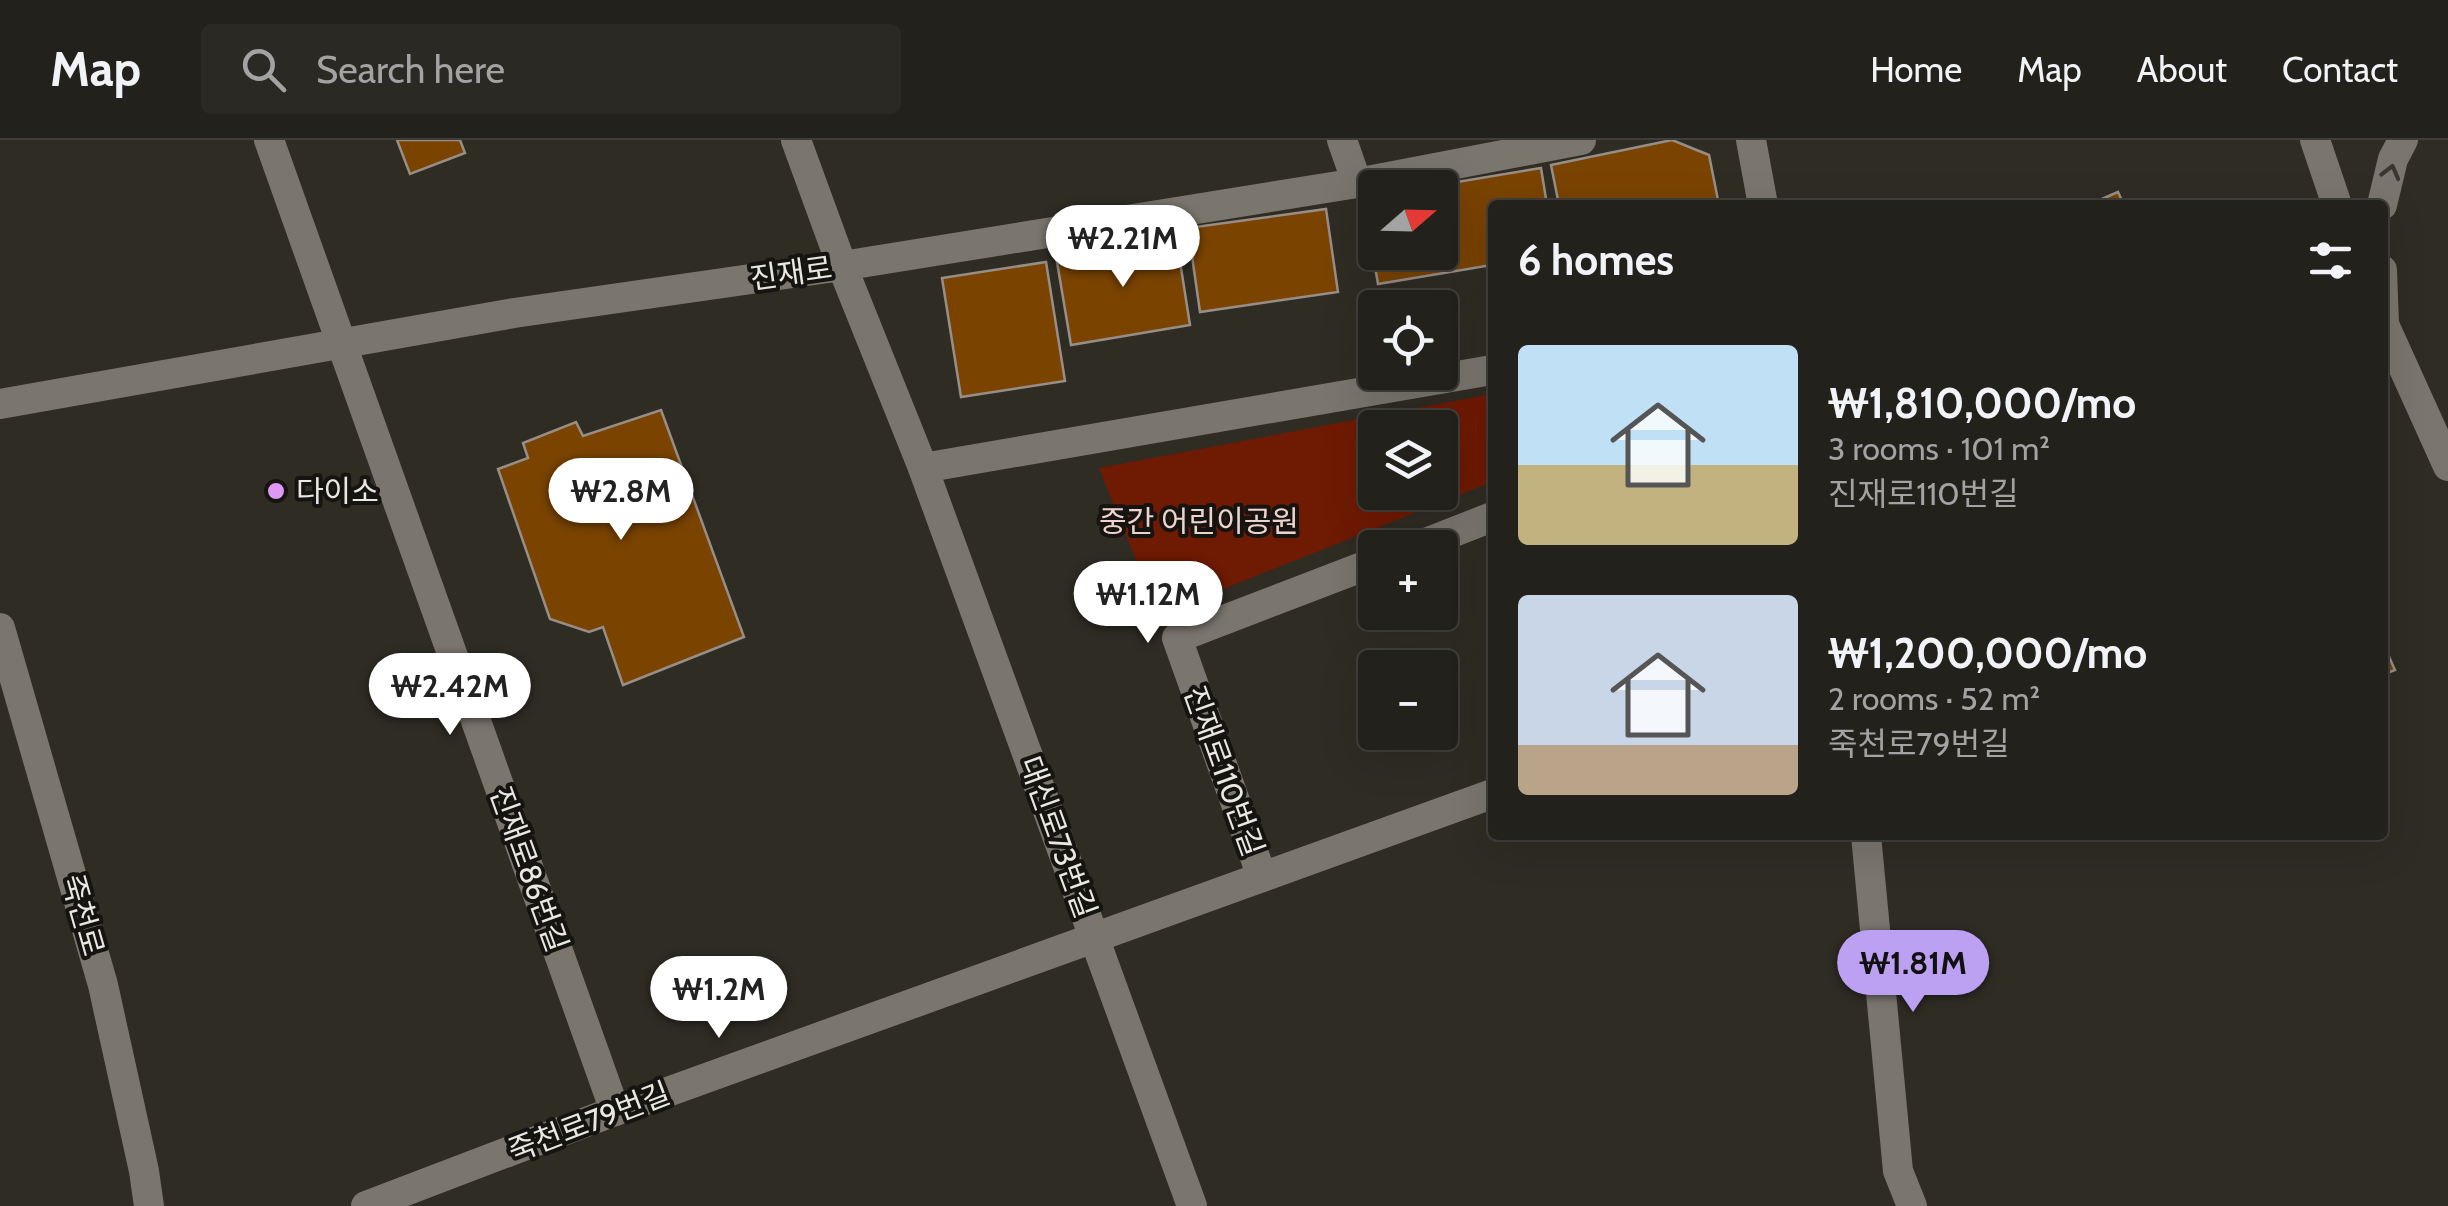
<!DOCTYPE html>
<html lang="en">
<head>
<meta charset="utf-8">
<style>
	body { margin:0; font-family:Cabin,"Noto Sans KR",sans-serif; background:#2b2924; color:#f1f3f6; height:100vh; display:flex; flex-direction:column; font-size:38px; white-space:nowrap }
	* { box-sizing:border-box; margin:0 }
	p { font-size:32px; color:#a3a3a3 }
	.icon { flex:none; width:55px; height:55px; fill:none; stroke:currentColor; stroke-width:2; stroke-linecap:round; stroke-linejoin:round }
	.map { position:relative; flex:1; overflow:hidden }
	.panel { position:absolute; left:1488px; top:60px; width:900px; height:640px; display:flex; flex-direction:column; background:#23211b; border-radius:10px; box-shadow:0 10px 40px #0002,0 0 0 2px #403e3a }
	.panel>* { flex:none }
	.needle { width:65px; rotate:70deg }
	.tools { position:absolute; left:1358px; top:30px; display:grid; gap:20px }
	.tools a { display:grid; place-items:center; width:100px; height:100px; border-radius:10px; background:#23211b; box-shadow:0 10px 40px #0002,0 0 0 2px #403e3a; font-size:50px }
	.price { position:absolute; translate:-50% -85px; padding:0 22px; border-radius:35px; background:#fff; color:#222; font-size:32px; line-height:65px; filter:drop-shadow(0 2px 5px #0008) }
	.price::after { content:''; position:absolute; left:50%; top:60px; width:30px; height:22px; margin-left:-15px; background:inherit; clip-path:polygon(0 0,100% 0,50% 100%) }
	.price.active { background:#bca0f2; color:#111 }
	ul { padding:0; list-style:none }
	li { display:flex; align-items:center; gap:30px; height:250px; padding:0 30px }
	li span { display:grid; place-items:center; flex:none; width:280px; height:200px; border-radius:10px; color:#555 }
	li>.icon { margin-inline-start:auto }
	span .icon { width:120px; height:120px; fill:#fffc; stroke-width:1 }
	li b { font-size:42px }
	h2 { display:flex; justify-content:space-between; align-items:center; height:120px; padding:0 30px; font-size:42px }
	header { display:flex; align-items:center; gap:60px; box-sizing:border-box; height:140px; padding:0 50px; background:#23211b; border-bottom:2px solid #403e3a }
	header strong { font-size:48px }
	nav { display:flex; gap:55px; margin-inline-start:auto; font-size:35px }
	.search { width:700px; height:90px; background:#2b2924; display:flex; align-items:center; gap:25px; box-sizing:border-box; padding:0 35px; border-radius:10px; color:#a3a3a3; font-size:38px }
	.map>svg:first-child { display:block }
	.green { fill:#6f1a03; fill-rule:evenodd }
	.building { fill:#7a4300; stroke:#978e88; stroke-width:2.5 }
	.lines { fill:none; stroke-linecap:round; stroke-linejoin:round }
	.street { stroke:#7a766e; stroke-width:30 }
	.secondary { stroke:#7a766e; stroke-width:30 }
	.oneway { stroke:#393632 }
	.poi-dot { fill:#dd99f4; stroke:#161411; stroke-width:4 }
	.labels { text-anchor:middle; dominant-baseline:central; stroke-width:8; stroke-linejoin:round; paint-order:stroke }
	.street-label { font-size:30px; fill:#eae8e3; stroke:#161411 }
	.poi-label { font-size:30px; fill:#eae8e3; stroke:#161411; text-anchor:start }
	.park-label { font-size:30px; fill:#eed3cc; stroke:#161411 }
</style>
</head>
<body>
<header>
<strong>Map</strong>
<div class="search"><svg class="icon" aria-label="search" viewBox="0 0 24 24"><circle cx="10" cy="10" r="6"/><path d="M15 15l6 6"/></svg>Search here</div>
<nav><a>Home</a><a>Map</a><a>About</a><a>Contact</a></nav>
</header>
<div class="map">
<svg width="2448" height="1066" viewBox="0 0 2448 1066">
	<rect width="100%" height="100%" fill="#2f2c24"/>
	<path class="green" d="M 1492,254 L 1492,342 L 1158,475 L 1099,328 ZM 1375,288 L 1440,288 L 1440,352 L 1375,352 Z"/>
	<g class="building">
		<path d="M 397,0 L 460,0 L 465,13 L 410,34 Z"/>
		<path d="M 1672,0 L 1709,15 L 1719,65 L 1559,65 L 1551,25 Z"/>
		<path d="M 1541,28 L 1547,65 L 1492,65 L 1492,125 L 1378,144 L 1363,57 L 1375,55 L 1375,112 L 1440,112 L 1440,48 L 1421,48 Z"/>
		<path d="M 2118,52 L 2124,65 L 2088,65 Z"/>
		<path d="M 1326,69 L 1338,152 L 1200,172 L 1188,88 Z"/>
		<path d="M 1176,96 L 1190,185 L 1071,205 L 1056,116 Z"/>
		<path d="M 1046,122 L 1065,241 L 961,257 L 942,138 Z"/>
		<path d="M 661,270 L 744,497 L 623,545 L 603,487 L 589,492 L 550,479 L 498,329 L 528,318 L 523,303 L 576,282 L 583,296 Z"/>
		<path d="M 2382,501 L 2395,530 L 2382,535 Z"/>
	</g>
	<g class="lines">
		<g class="street">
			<path d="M 269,0 L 615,971"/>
			<path d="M 796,0 L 842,126 L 923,328 L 1192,1066"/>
			<path d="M 1342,0 L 1357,43"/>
			<path d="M 1751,0 L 1763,65"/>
			<path d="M 923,328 L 1492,230"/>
			<path d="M 1413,408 L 1492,377"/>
			<path d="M 1866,695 L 1898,1031 L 1912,1066"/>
			<path d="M 1262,737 L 1177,498 L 1375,422"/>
			<path d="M 366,1066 L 615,971 L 1492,654"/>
		</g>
		<g class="secondary">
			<path d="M 2315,0 L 2337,65"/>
			<path d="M 2382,65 L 2393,19 L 2403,0"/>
			<path d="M 2382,130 L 2384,184"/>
			<path d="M 2382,180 L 2448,326"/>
			<path d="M 0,264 L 514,173 L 842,126 L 1357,43 L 1581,0"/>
			<path d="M 0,488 L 103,845 L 144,1031 L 149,1066"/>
		</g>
	</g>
	<defs><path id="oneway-chevron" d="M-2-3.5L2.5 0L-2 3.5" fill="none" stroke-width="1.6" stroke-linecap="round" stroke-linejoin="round" transform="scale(2.5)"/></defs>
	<use class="oneway" href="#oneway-chevron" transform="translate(2391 32) rotate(-75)"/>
	<circle class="poi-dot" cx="276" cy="351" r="10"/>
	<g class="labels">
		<g class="street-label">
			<text transform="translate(791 133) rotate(-8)">진재로</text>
			<text transform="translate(1224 631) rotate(70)">진재로110번길</text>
			<text transform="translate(1058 697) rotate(70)">대신로73번길</text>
			<text transform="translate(529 729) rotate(70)">진재로86번길</text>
			<text transform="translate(83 775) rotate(74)">죽천로</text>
			<text transform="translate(589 982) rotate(-21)">죽천로79번길</text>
		</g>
		<g class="poi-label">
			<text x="296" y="351">다이소</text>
		</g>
		<g class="park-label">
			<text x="1199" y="381">중간 어린이공원</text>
		</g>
	</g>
</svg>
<div class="tools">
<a><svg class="needle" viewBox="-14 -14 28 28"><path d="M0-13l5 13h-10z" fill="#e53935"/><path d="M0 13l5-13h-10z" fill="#a3a3a3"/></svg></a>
<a><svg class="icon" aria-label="locate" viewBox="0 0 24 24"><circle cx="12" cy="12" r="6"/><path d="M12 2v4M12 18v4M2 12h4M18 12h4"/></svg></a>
<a><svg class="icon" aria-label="layers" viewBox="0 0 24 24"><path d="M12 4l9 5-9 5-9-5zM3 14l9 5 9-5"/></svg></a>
<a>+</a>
<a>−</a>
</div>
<b class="price" style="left:1123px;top:150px">₩2.21M</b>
<b class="price" style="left:621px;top:403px">₩2.8M</b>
<b class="price" style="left:1148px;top:506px">₩1.12M</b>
<b class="price" style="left:450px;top:598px">₩2.42M</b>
<b class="price active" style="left:1913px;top:875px">₩1.81M</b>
<b class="price" style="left:719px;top:901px">₩1.2M</b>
<section class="panel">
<h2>6 homes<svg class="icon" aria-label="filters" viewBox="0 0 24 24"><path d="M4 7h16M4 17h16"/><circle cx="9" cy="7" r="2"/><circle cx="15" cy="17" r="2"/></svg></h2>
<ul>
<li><span style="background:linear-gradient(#bfe0f5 60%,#c2b280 0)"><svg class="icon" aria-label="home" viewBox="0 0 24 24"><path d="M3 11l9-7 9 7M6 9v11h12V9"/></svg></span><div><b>₩1,810,000/mo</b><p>3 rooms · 101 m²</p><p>진재로110번길</p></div></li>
<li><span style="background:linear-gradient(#c9d6e8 75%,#b9a48a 0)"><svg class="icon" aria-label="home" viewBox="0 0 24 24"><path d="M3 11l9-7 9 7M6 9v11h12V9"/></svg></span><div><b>₩1,200,000/mo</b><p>2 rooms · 52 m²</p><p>죽천로79번길</p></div></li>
</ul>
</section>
</div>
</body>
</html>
